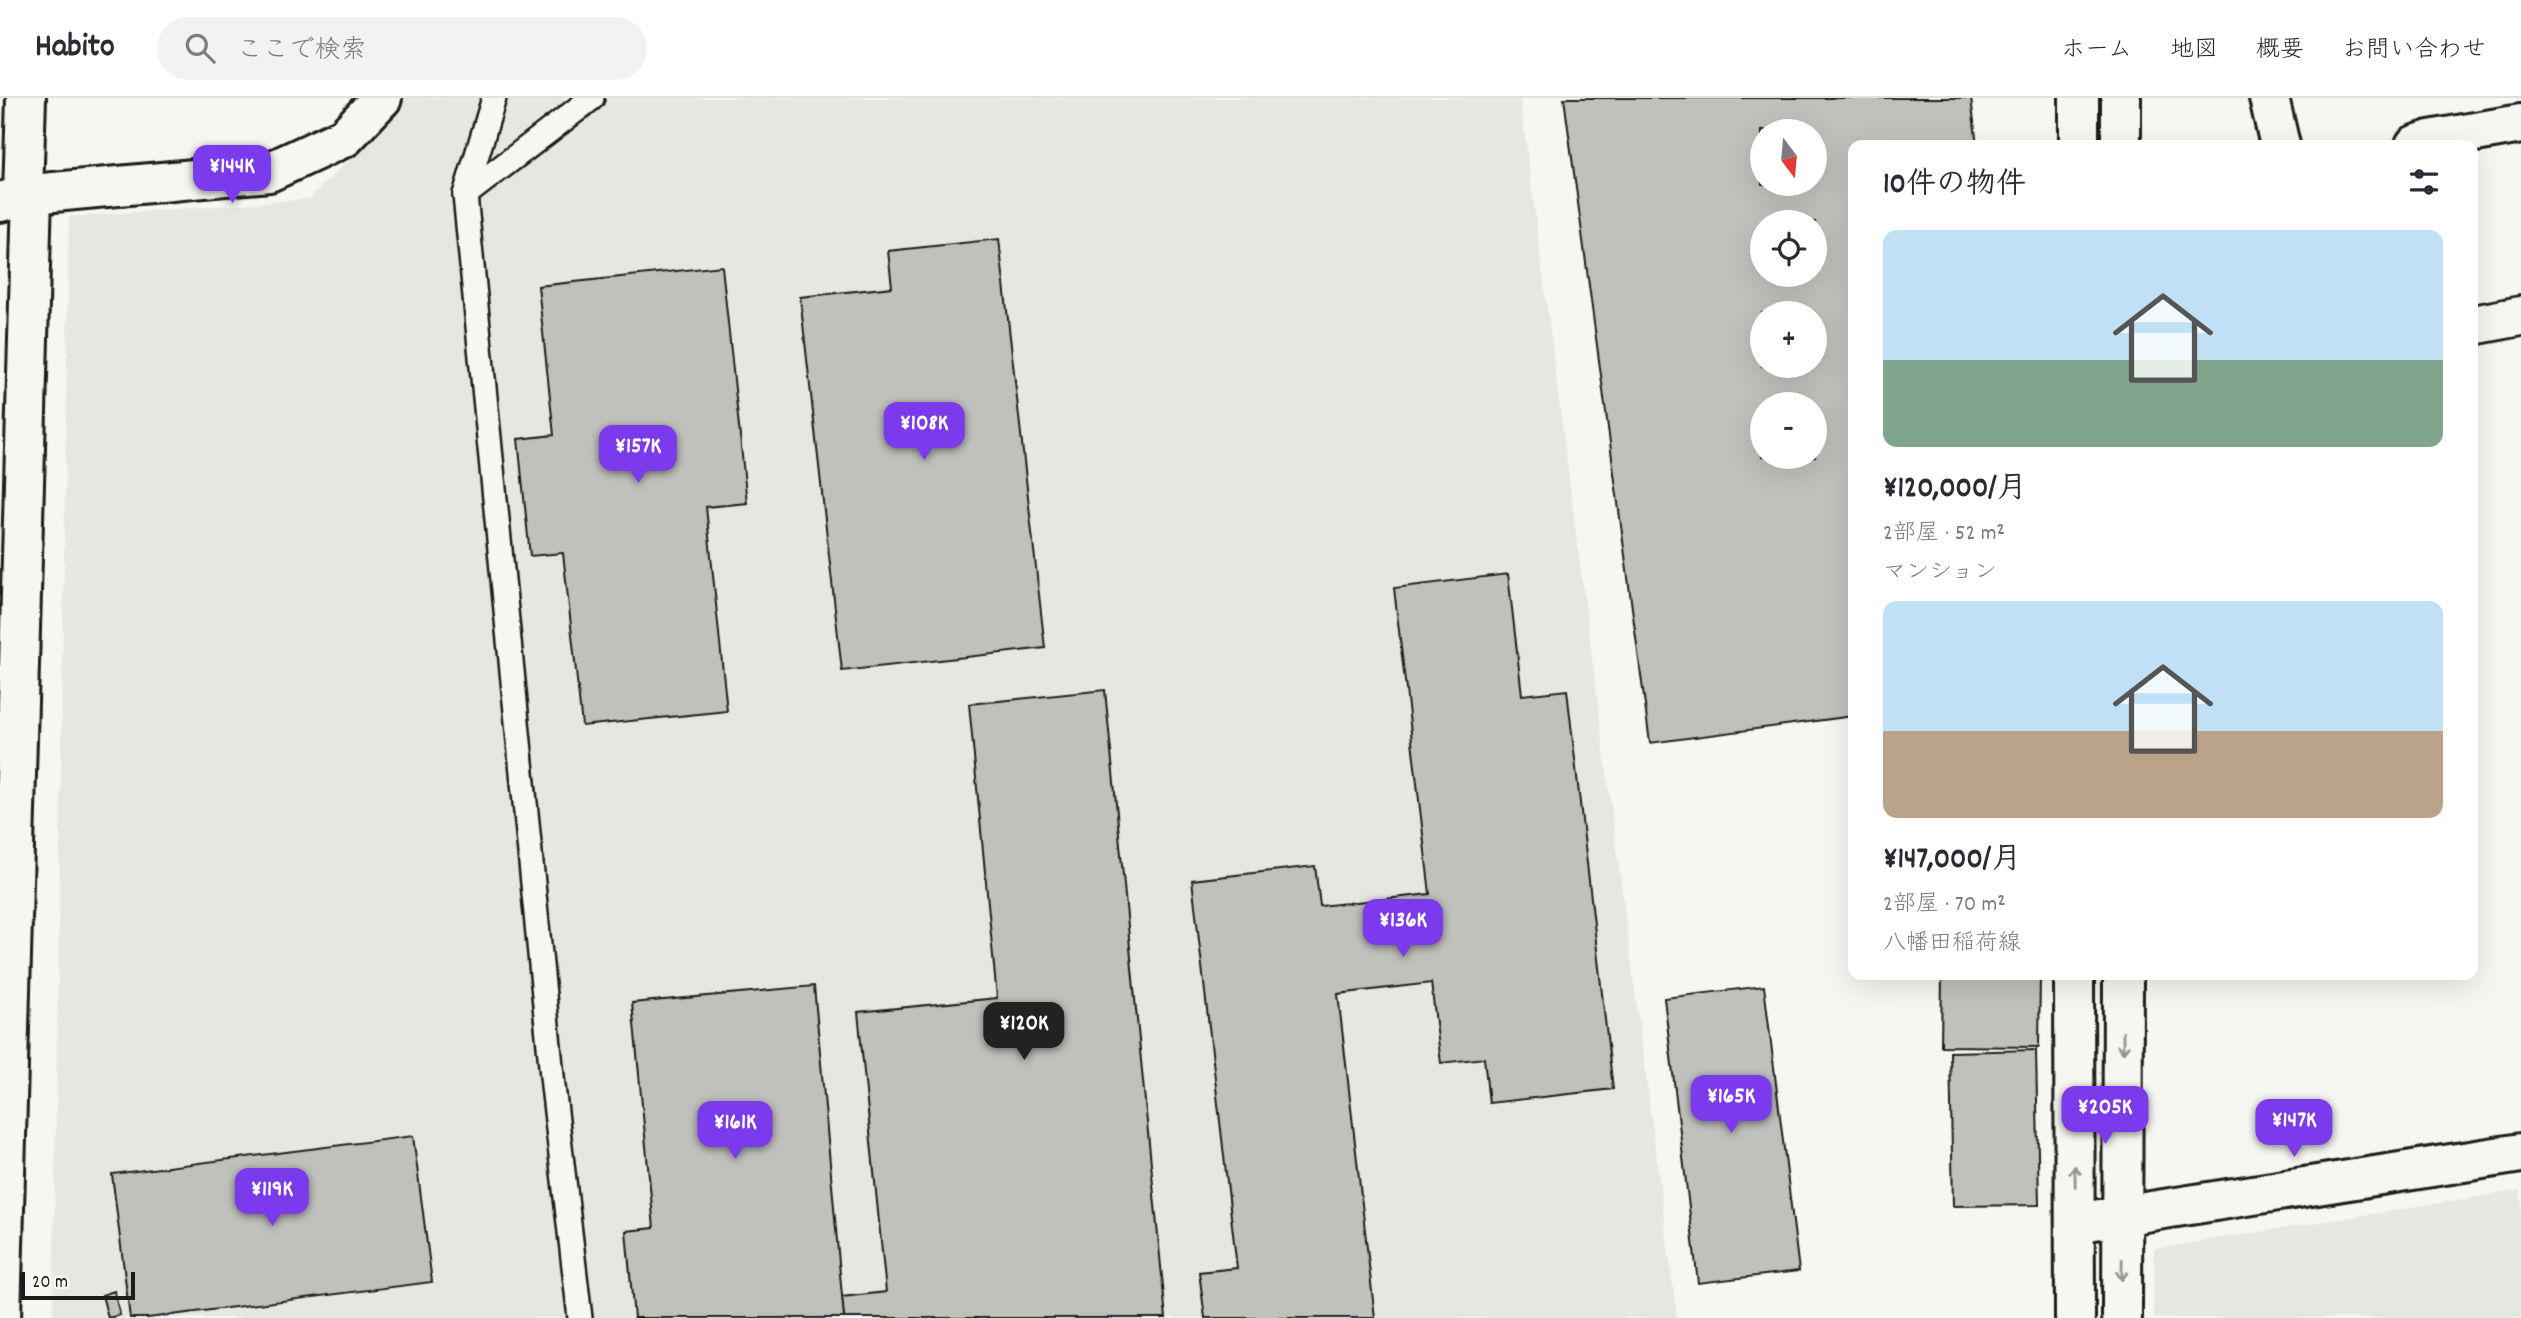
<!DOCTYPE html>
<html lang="ja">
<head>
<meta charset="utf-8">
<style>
	body { margin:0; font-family:Dekko,"Klee One",sans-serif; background:#f2f2f3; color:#2b2b33; height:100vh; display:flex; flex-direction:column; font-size:26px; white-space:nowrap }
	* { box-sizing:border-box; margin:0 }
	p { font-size:23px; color:#7c7c81 }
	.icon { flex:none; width:38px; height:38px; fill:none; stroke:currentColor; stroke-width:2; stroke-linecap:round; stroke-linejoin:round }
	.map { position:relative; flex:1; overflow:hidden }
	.sheet { position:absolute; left:1848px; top:42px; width:630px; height:840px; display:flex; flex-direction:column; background:#fff; border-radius:14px; box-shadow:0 7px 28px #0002 }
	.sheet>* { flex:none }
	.needle { width:46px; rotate:164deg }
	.buttons { position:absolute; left:1750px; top:21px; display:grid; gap:14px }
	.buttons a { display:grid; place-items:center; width:77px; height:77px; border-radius:50%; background:#fff; box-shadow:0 7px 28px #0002; font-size:35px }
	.scale { position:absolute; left:21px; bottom:18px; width:114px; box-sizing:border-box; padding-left:7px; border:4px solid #1c1c1c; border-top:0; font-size:19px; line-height:24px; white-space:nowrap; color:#1c1c1c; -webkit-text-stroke:5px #f6f6f2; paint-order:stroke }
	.price { position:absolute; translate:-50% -60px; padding:0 16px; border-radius:14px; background:#7c3aed; color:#fff; font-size:23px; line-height:46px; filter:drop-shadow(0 2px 4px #0008) }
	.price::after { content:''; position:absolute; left:50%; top:42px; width:21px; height:16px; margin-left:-10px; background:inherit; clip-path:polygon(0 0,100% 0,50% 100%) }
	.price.on { background:#222; color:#fff }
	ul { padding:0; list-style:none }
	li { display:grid; align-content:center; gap:14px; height:371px; padding:0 35px }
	li span { display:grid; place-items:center; height:217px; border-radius:14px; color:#555 }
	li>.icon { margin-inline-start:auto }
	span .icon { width:126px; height:126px; fill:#fffc; stroke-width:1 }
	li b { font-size:30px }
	h2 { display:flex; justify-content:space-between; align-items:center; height:84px; padding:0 35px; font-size:30px }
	header { display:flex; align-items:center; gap:42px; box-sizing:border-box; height:98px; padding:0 35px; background:#fff; border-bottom:2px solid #e1e1e2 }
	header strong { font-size:33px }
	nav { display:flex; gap:38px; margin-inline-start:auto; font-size:24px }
	.search { width:490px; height:63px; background:#f2f2f3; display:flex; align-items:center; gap:18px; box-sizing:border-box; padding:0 24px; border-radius:38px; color:#7c7c81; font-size:26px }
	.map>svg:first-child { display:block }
	.built { fill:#e6e6e2 }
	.building { fill:#c0c0bd; stroke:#1c1c1c; stroke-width:2; fill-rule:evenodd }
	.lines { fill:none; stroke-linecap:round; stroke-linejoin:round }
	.lane-casing { stroke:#1c1c1c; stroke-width:28 }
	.street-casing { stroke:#1c1c1c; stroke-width:44 }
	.secondary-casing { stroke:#1c1c1c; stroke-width:44 }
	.lane { stroke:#f6f6f2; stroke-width:23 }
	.street { stroke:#f6f6f2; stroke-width:38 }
	.secondary { stroke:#f6f6f2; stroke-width:38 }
	.oneway { stroke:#949492 }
</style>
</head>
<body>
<header>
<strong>Habito</strong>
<div class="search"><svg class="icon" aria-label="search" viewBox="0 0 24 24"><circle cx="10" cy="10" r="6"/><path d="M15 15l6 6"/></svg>ここで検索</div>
<nav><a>ホーム</a><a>地図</a><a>概要</a><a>お問い合わせ</a></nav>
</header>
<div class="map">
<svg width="2521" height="1220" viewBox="0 0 2521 1220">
	<rect width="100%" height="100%" fill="#f6f6f2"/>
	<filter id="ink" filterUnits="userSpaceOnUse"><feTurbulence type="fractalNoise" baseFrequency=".0143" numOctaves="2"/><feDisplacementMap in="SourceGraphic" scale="14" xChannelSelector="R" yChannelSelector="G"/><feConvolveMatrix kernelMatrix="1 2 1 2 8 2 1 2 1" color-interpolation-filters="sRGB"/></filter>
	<g filter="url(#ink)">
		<g class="built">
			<path d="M 405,0 L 1520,0 L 1677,1220 L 53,1220 L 69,119 L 309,101 L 395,15 Z"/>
			<path d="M 2521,1092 L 2521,1220 L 2154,1220 L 2154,1151 Z"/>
		</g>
		<g class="building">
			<path d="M 1564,0 L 1971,0 L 1977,47 L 1853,47 L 1853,618 L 1650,645 ZM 1762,33 L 1815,33 L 1815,86 L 1762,86 ZM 1762,124 L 1815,124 L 1815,177 L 1762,177 ZM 1762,215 L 1815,215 L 1815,268 L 1762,268 ZM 1762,306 L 1815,306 L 1815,359 L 1762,359 Z"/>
			<path d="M 999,141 L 1045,550 L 842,573 L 800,199 L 892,189 L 888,153 Z"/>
			<path d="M 722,168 L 747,405 L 706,409 L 727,613 L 582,628 L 563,455 L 530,458 L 518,341 L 554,337 L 538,188 Z"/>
			<path d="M 1508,476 L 1522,597 L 1567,592 L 1613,991 L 1489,1005 L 1484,960 L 1441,965 L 1431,885 L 1338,896 L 1375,1220 L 1205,1220 L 1199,1174 L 1237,1170 L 1192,782 L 1315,768 L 1320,808 L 1430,796 L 1394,490 Z"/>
			<path d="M 1105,592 L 1166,1220 L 844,1220 L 842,1199 L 886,1194 L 858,914 L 997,900 L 969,606 Z"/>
			<path d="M 1942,877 L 2040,877 L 2039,949 L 1941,948 Z"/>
			<path d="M 814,888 L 844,1220 L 634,1220 L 626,1133 L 654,1130 L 632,905 Z"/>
			<path d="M 1764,888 L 1799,1173 L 1698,1185 L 1664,900 Z"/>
			<path d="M 2036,952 L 2039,1107 L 1953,1108 L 1950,954 Z"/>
			<path d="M 413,1038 L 432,1184 L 148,1220 L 130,1220 L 112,1076 Z"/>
			<path d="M 114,1193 L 120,1217 L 108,1220 L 102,1197 Z"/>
		</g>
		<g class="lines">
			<defs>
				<g id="lane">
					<path d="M 465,97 L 494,0"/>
					<path d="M 580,1220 L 553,988 L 465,97 L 592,0"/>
				</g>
				<g id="street">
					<path d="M 2269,0 L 2280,47"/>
					<path d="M 2415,47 L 2430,42 L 2521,26"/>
					<path d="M 23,97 L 26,0"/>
					<path d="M 0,104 L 32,96 L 1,1220"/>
					<path d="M 2473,227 L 2521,218"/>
				</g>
				<g id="secondary">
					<path d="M 2079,0 L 2079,47"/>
					<path d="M 2121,0 L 2121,47"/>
					<path d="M 32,96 L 269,74 L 345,39 L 382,0"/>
					<path d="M 2074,877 L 2075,1220"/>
					<path d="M 2075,1125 L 2521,1055"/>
					<path d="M 2122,1220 L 2123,877"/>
				</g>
			</defs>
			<use href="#lane" class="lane-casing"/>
			<use href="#street" class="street-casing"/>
			<use href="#secondary" class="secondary-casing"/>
			<use href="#lane" class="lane"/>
			<use href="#street" class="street"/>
			<use href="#secondary" class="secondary"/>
		</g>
		<defs><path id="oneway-shaft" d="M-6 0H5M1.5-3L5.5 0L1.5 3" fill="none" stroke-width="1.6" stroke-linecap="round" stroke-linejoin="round" transform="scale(1.75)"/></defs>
		<g class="oneway">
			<use href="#oneway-shaft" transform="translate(2123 945) rotate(90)"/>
			<use href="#oneway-shaft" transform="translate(2075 1078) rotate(-91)"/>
			<use href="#oneway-shaft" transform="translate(2122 1172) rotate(91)"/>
		</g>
	</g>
</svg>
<div class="buttons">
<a><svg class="needle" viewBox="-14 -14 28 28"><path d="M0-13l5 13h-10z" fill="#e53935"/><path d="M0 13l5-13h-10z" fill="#7c7c81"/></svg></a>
<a><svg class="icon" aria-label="locate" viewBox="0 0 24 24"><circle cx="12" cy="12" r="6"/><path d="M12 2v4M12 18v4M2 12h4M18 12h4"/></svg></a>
<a>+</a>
<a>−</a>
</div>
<div class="scale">20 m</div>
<b class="price" style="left:232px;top:107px">¥144K</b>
<b class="price" style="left:924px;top:364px">¥108K</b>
<b class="price" style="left:638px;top:387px">¥157K</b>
<b class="price" style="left:1403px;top:861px">¥136K</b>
<b class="price on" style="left:1024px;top:964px">¥120K</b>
<b class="price" style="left:1731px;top:1037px">¥165K</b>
<b class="price" style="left:2105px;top:1048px">¥205K</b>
<b class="price" style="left:2294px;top:1061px">¥147K</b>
<b class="price" style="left:735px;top:1063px">¥161K</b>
<b class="price" style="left:272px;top:1130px">¥119K</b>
<section class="sheet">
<h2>10件の物件<svg class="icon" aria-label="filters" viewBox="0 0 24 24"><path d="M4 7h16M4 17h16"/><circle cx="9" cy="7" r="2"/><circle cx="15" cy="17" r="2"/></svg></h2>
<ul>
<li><span style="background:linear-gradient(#bfe0f5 60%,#7fa58c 0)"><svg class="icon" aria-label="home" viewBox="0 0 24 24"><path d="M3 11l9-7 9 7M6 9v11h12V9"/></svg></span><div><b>¥120,000/月</b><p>2部屋 · 52 m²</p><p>マンション</p></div></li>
<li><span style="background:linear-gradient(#bfe0f5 60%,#b9a48a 0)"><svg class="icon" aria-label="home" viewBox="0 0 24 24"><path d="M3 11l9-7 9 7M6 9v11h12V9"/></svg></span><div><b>¥147,000/月</b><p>2部屋 · 70 m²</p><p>八幡田稲荷線</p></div></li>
</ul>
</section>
</div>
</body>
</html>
